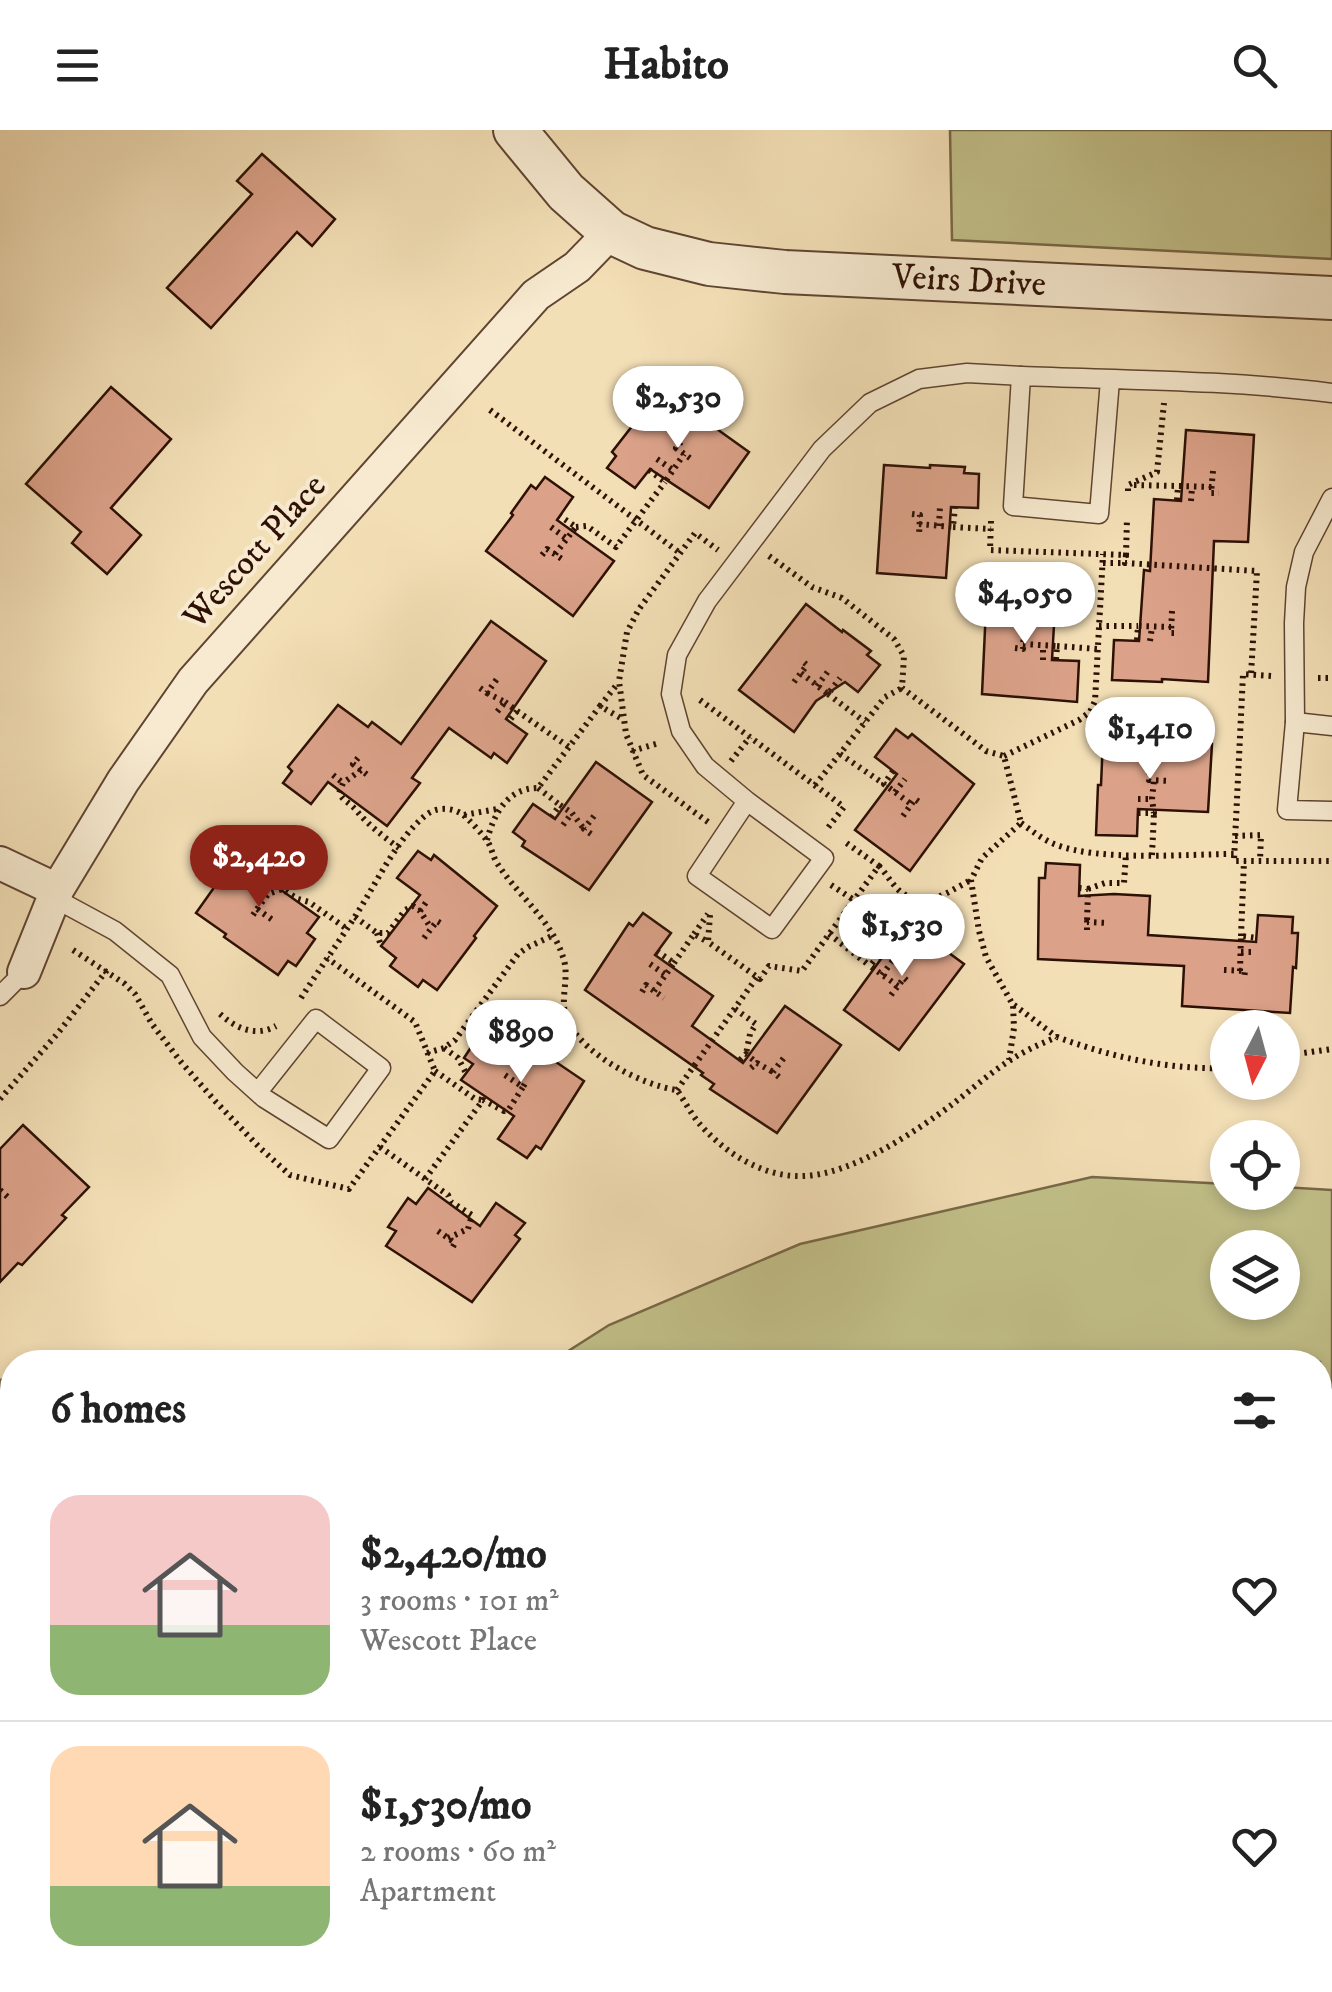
<!DOCTYPE html>
<html lang="en">
<head>
<meta charset="utf-8">
<style>
	body { margin:0; font-family:"IM FELL DW Pica",serif; background:#f6f6f6; color:#222; height:100vh; display:flex; flex-direction:column; font-size:38px; white-space:nowrap }
	* { box-sizing:border-box; margin:0 }
	p { font-size:32px; color:#767676 }
	.icon { flex:none; width:55px; height:55px; fill:none; stroke:currentColor; stroke-width:2; stroke-linecap:round; stroke-linejoin:round }
	.map { position:relative; flex:1; overflow:hidden }
	.panel { position:absolute; left:0px; top:1220px; width:1332px; height:642px; display:flex; flex-direction:column; background:#fff; border-radius:40px 40px 0 0; box-shadow:0 5px 15px #0003 }
	.panel>* { flex:none }
	.needle { width:65px; rotate:186deg }
	.fabs { position:absolute; left:1210px; top:880px; display:grid; gap:20px }
	.fabs a { display:grid; place-items:center; width:90px; height:90px; border-radius:50%; background:#fff; box-shadow:0 5px 15px #0003; font-size:50px }
	.price { position:absolute; translate:-50% -85px; padding:0 22px; border-radius:35px; background:#fff; color:#222; font-size:32px; line-height:65px; filter:drop-shadow(0 2px 5px #0008) }
	.price::after { content:''; position:absolute; left:50%; top:60px; width:30px; height:22px; margin-left:-15px; background:inherit; clip-path:polygon(0 0,100% 0,50% 100%) }
	.price.current { background:#8f2418; color:#fff }
	ul { padding:0; list-style:none }
	li { display:flex; align-items:center; gap:30px; height:250px; padding:0 50px }
	li+li { border-top:2px solid #e0e0e0 }
	li span { display:grid; place-items:center; flex:none; width:280px; height:200px; border-radius:30px; color:#555 }
	li>.icon { margin-inline-start:auto }
	span .icon { width:120px; height:120px; fill:#fffc; stroke-width:1 }
	li b { font-size:42px }
	h2 { display:flex; justify-content:space-between; align-items:center; height:120px; padding:0 50px; font-size:42px }
	header { display:flex; justify-content:space-between; align-items:center; height:130px; padding:0 50px; background:#fff; font-size:45px; font-weight:700 }
	.map>svg:first-child { display:block }
	.green { fill:#c2c089; stroke:#786847; stroke-width:2.5; fill-rule:evenodd }
	.water { fill:#9bbdae; stroke:#6f786a; stroke-width:2.5 }
	.lines { fill:none; stroke-linecap:round; stroke-linejoin:round }
	.stream { stroke:#6f786a; stroke-width:10 }
	.building { fill:#dba289; stroke:#2e1105; stroke-width:2.5 }
	.service-casing { stroke:#5f4431; stroke-width:21 }
	.minor-casing { stroke:#5f4431; stroke-width:36 }
	.tertiary-casing { stroke:#5f4431; stroke-width:46 }
	.path { stroke:#2e1105; stroke-width:6; stroke-dasharray:2.5 5; stroke-linecap:butt }
	.service { stroke:#f7ead0; stroke-width:18 }
	.minor { stroke:#f7ead0; stroke-width:32 }
	.tertiary { stroke:#f7ead0; stroke-width:42 }
	.labels { text-anchor:middle; dominant-baseline:central; stroke-width:8; stroke-linejoin:round; paint-order:stroke }
	.street-label { font-size:35px; fill:#2e1105; stroke:#f7ead0 }
</style>
</head>
<body>
<header><svg class="icon" aria-label="menu" viewBox="0 0 24 24"><path d="M4 6h16M4 12h16M4 18h16"/></svg>Habito<svg class="icon" aria-label="search" viewBox="0 0 24 24"><circle cx="10" cy="10" r="6"/><path d="M15 15l6 6"/></svg></header>
<div class="map">
<svg width="1332" height="1862" viewBox="0 0 1332 1862">
	<rect width="100%" height="100%" fill="#f3dfb6"/>
	<filter id="stains"><feTurbulence type="fractalNoise" baseFrequency=".002" numOctaves="4"/><feColorMatrix values="0 0 0 0 .2 0 0 0 0 .09 0 0 0 0 .02 0 0 0 .5 -.17"/></filter>
	<radialGradient id="worn" r=".72"><stop offset=".6" stop-color="#630" stop-opacity="0"/><stop offset="1" stop-color="#630" stop-opacity=".3"/></radialGradient>
	<g class="green">
		<path d="M 950,0 L 1332,0 L 1332,129 L 952,110 Z"/>
		<path d="M 1092,1047 L 1227,1054 L 1228,1062 L 1282,1062 L 1283,1057 L 1332,1060 L 1332,1862 L 0,1862 L 0,1250 L 12,1247 L 12,1850 L 1320,1850 L 1320,1232 L 551,1232 L 609,1195 L 800,1114 ZM 1228,1118 L 1282,1118 L 1282,1172 L 1228,1172 Z"/>
	</g>
	<path class="water" d="M 1320,1671 L 1332,1675 L 1332,1862 L 1251,1862 L 1237,1850 L 1320,1850 Z"/>
	<g class="lines">
		<g class="stream">
			<path d="M 367,1850 L 392,1850"/>
			<path d="M 257,1853 L 258,1862"/>
			<path d="M 297,1862 L 336,1850"/>
		</g>
	</g>
	<g class="building">
		<path d="M 262,24 L 335,89 L 312,116 L 297,102 L 211,198 L 167,158 L 252,64 L 237,51 Z"/>
		<path d="M 111,257 L 171,309 L 111,378 L 141,405 L 107,444 L 72,413 L 81,402 L 26,354 Z"/>
		<path d="M 661,259 L 749,322 L 709,378 L 650,339 L 635,358 L 607,338 L 616,326 L 612,322 Z"/>
		<path d="M 1186,300 L 1254,305 L 1248,412 L 1214,411 L 1208,552 L 1162,549 L 1162,552 L 1112,550 L 1114,510 L 1139,511 L 1144,440 L 1150,441 L 1154,369 L 1181,371 Z"/>
		<path d="M 884,335 L 930,338 L 930,335 L 965,337 L 964,343 L 979,344 L 978,378 L 951,377 L 946,448 L 877,443 Z"/>
		<path d="M 545,347 L 573,367 L 557,390 L 614,431 L 573,486 L 486,421 L 513,385 L 511,383 L 531,355 L 536,359 Z"/>
		<path d="M 987,456 L 1056,460 L 1052,530 L 1079,531 L 1077,572 L 982,564 Z"/>
		<path d="M 806,474 L 842,502 L 843,500 L 871,521 L 867,525 L 880,535 L 858,562 L 845,552 L 816,571 L 794,602 L 739,560 Z"/>
		<path d="M 491,491 L 546,531 L 506,589 L 527,604 L 507,633 L 494,623 L 491,628 L 449,598 L 412,648 L 420,653 L 387,696 L 328,652 L 311,674 L 283,653 L 292,641 L 288,637 L 338,575 L 368,597 L 372,592 L 401,614 Z"/>
		<path d="M 896,599 L 908,608 L 912,604 L 974,654 L 910,741 L 855,700 L 897,644 L 875,627 Z"/>
		<path d="M 1103,609 L 1212,614 L 1208,682 L 1138,679 L 1137,706 L 1096,705 L 1098,655 L 1101,655 Z"/>
		<path d="M 596,632 L 652,672 L 589,760 L 522,716 L 525,711 L 513,702 L 533,674 L 555,689 Z"/>
		<path d="M 254,706 L 283,727 L 267,750 L 319,787 L 307,803 L 315,809 L 296,836 L 288,831 L 278,845 L 224,807 L 226,804 L 196,783 L 223,745 L 221,743 L 241,716 L 246,719 Z"/>
		<path d="M 418,721 L 431,730 L 434,725 L 497,776 L 474,806 L 476,808 L 437,860 L 423,850 L 418,857 L 390,836 L 396,828 L 381,816 L 420,765 L 397,748 Z"/>
		<path d="M 1046,733 L 1080,735 L 1079,766 L 1114,764 L 1150,766 L 1148,805 L 1256,812 L 1258,785 L 1293,787 L 1292,803 L 1298,803 L 1296,838 L 1293,837 L 1290,883 L 1182,876 L 1184,836 L 1038,829 L 1039,748 L 1045,748 Z"/>
		<path d="M 888,774 L 928,804 L 926,806 L 964,834 L 899,920 L 844,880 L 886,822 L 864,807 Z"/>
		<path d="M 643,783 L 671,803 L 655,825 L 713,866 L 692,896 L 743,933 L 785,876 L 841,915 L 777,1003 L 710,959 L 714,954 L 701,945 L 703,943 L 585,860 L 629,793 L 633,796 Z"/>
		<path d="M 501,891 L 555,927 L 553,930 L 584,951 L 541,1019 L 536,1016 L 527,1028 L 498,1009 L 514,986 L 461,950 L 473,934 L 464,928 L 483,899 L 491,905 Z"/>
		<path d="M 23,995 L 89,1057 L 62,1085 L 66,1088 L 22,1135 L 18,1133 L 0,1152 L 0,1019 Z"/>
		<path d="M 428,1058 L 480,1096 L 496,1073 L 525,1093 L 515,1105 L 520,1109 L 472,1172 L 386,1116 L 396,1101 L 388,1097 L 408,1068 L 416,1074 Z"/>
	</g>
	<g class="lines">
		<defs>
			<g id="service">
				<path d="M 1110,250 L 1099,384 L 1013,376 L 1021,246 C 1124,250 1229,250 1332,263"/>
				<path d="M 1332,368 L 1304,422 L 1296,457 L 1294,493 L 1295,592 L 1287,680 L 1332,681"/>
				<path d="M 1295,592 L 1332,596"/>
				<path d="M 747,671 L 697,746 L 772,799 L 824,728 L 747,671 L 705,636 L 681,601 L 671,564 L 677,525 L 707,471 L 822,319 L 870,273 L 919,249 L 967,243 L 1021,246"/>
				<path d="M 54,768 L 115,801 L 170,845 L 202,907 L 235,942 L 264,968 L 329,1009 L 381,938 L 316,889 L 258,962"/>
				<path d="M 0,866 L 24,842"/>
			</g>
			<g id="minor">
				<path d="M 0,733 L 57,760"/>
				<path d="M 24,842 L 57,760 L 123,651 L 193,551 L 536,165 L 577,137 L 611,102"/>
			</g>
			<path id="tertiary" d="M 515,0 L 566,62 L 611,102 L 645,118 L 709,134 L 785,142 L 1332,168"/>
		</defs>
		<use href="#service" class="service-casing"/>
		<use href="#minor" class="minor-casing"/>
		<use href="#tertiary" class="tertiary-casing"/>
		<g class="path">
			<path d="M 490,280 L 680,423"/>
			<path d="M 681,312 L 676,318 L 694,331"/>
			<path d="M 657,329 L 673,340"/>
			<path d="M 649,340 L 665,352 L 684,324"/>
			<path d="M 1213,341 L 1211,363 L 1219,363"/>
			<path d="M 1134,355 L 1178,356"/>
			<path d="M 1128,361 L 1128,355 L 1157,342 L 1164,273"/>
			<path d="M 1177,370 L 1178,356 L 1212,357"/>
			<path d="M 1191,371 L 1192,357"/>
			<path d="M 912,384 L 920,385 L 919,406"/>
			<path d="M 991,391 L 990,420 L 1126,425 L 1127,388"/>
			<path d="M 919,394 L 953,397 L 955,377"/>
			<path d="M 939,396 L 940,376"/>
			<path d="M 551,397 L 567,409"/>
			<path d="M 576,397 L 587,396 L 616,417 L 665,352"/>
			<path d="M 953,397 L 991,399"/>
			<path d="M 555,424 L 576,397 L 560,386"/>
			<path d="M 542,425 L 547,419 L 565,431"/>
			<path d="M 1126,425 L 1125,433 L 1257,441 L 1251,545"/>
			<path d="M 769,426 L 812,457 L 842,468 L 894,509 L 904,526 L 902,558 L 986,621 L 1004,626 L 1021,693 L 982,728 L 971,750 L 979,801 L 986,827 L 1013,875 L 1014,898 L 1009,930"/>
			<path d="M 1103,433 L 1125,433"/>
			<path d="M 1172,481 L 1171,503 L 1179,503"/>
			<path d="M 1099,496 L 1138,496"/>
			<path d="M 1137,510 L 1138,496 L 1171,497"/>
			<path d="M 1150,511 L 1152,497"/>
			<path d="M 1023,514 L 1057,516 L 1056,530"/>
			<path d="M 1057,516 L 1098,519"/>
			<path d="M 1015,518 L 1023,519 L 1024,497"/>
			<path d="M 1043,530 L 1043,516"/>
			<path d="M 801,543 L 828,564 L 840,548"/>
			<path d="M 1271,546 L 1243,544 L 1234,731 L 1332,731"/>
			<path d="M 1318,548 L 1332,548"/>
			<path d="M 794,552 L 807,535 L 801,530"/>
			<path d="M 817,556 L 829,540"/>
			<path d="M 480,558 L 487,563 L 499,546"/>
			<path d="M 487,563 L 505,572 L 497,582"/>
			<path d="M 828,564 L 865,592"/>
			<path d="M 700,570 L 844,677 L 827,699"/>
			<path d="M 505,572 L 517,581 L 509,591"/>
			<path d="M 600,576 L 618,553"/>
			<path d="M 517,581 L 569,617"/>
			<path d="M 632,621 L 659,613"/>
			<path d="M 840,624 L 884,654"/>
			<path d="M 1004,626 L 1079,590 L 1090,582 L 1095,571 L 1103,424"/>
			<path d="M 358,628 L 353,634 L 370,647"/>
			<path d="M 731,631 L 750,607"/>
			<path d="M 361,640 L 343,653 L 339,663 C 343,671 350,673 356,680 C 368,695 383,706 399,718"/>
			<path d="M 893,641 L 884,654 L 911,674"/>
			<path d="M 1149,642 L 1149,650 L 1170,651"/>
			<path d="M 333,645 L 343,653"/>
			<path d="M 815,655 L 885,567 L 902,558"/>
			<path d="M 538,658 L 560,675"/>
			<path d="M 895,662 L 905,649"/>
			<path d="M 1138,669 L 1152,669"/>
			<path d="M 1138,683 L 1154,683 L 1152,669 L 1154,650"/>
			<path d="M 464,685 L 497,679"/>
			<path d="M 903,686 L 915,669 L 922,674"/>
			<path d="M 551,687 L 560,675 L 572,683"/>
			<path d="M 708,692 L 643,645 L 626,604 L 619,551 L 627,502 L 639,479 L 695,403 L 718,420"/>
			<path d="M 1021,693 C 1032,701 1042,709 1054,714 C 1099,732 1185,724 1234,724"/>
			<path d="M 563,695 L 572,683 L 584,699"/>
			<path d="M 591,704 L 584,699 L 597,682"/>
			<path d="M 1235,706 L 1261,705 L 1260,731"/>
			<path d="M 487,710 C 494,684 507,658 538,658 L 600,576 L 624,590"/>
			<path d="M 1152,725 L 1154,683"/>
			<path d="M 879,736 C 887,744 892,755 901,762 C 925,781 949,761 971,750"/>
			<path d="M 831,755 L 854,770"/>
			<path d="M 1079,758 L 1088,759 L 1087,792"/>
			<path d="M 1088,759 L 1105,753 L 1124,753 L 1126,724"/>
			<path d="M 257,779 L 268,764 L 282,759 L 298,769 L 309,772 L 347,799"/>
			<path d="M 420,781 L 427,771"/>
			<path d="M 253,785 L 257,779 L 274,791"/>
			<path d="M 710,785 L 708,812 L 760,849 L 769,836 L 802,841 L 879,736 L 845,712"/>
			<path d="M 355,787 L 377,803 L 388,803 L 405,780 L 413,776 L 420,781 L 431,798"/>
			<path d="M 1087,800 L 1087,792 L 1108,793"/>
			<path d="M 377,803 L 381,816"/>
			<path d="M 694,804 L 708,784"/>
			<path d="M 829,804 L 870,836"/>
			<path d="M 1241,806 L 1244,731"/>
			<path d="M 424,808 L 437,791 L 444,795"/>
			<path d="M 73,820 L 125,854 L 135,864 L 152,894 L 181,932 L 216,972 L 260,1018 L 290,1045 L 349,1059 L 435,941 L 415,892 L 327,828"/>
			<path d="M 883,820 L 870,836 L 898,856"/>
			<path d="M 1241,822 L 1256,822"/>
			<path d="M 674,833 L 694,804 L 708,812"/>
			<path d="M 650,834 L 666,845"/>
			<path d="M 1224,840 L 1245,841 L 1244,849"/>
			<path d="M 1240,841 L 1241,806 L 1257,808"/>
			<path d="M 882,845 L 894,829"/>
			<path d="M 654,861 L 674,833 L 658,822"/>
			<path d="M 642,862 L 646,855 L 664,868"/>
			<path d="M 891,865 L 904,848 L 910,853"/>
			<path d="M 301,868 C 319,840 338,813 356,785 C 376,754 397,708 426,685 C 436,677 451,677 462,684 C 468,688 484,706 488,712 C 492,719 493,727 497,733 C 517,765 551,789 563,827 C 571,849 557,872 569,894 C 587,926 641,955 677,960 C 684,970 690,982 698,992 C 723,1022 763,1048 804,1046 C 853,1044 915,1002 954,973 C 972,959 990,943 1009,931 C 1024,921 1040,914 1057,907 C 1111,927 1169,940 1228,938"/>
			<path d="M 1014,875 L 1057,907"/>
			<path d="M 735,879 L 756,894 L 750,904 L 746,924"/>
			<path d="M 220,884 C 237,899 256,907 276,896"/>
			<path d="M 444,918 L 458,928 L 466,943"/>
			<path d="M 427,923 L 444,918 L 455,910 L 518,824 L 528,817 L 554,805"/>
			<path d="M 1282,926 L 1332,919"/>
			<path d="M 740,930 L 746,924 L 757,933"/>
			<path d="M 751,938 L 757,933 L 773,942"/>
			<path d="M 435,941 L 475,969 L 483,970"/>
			<path d="M 505,945 L 523,957 L 527,950"/>
			<path d="M 779,947 L 773,942 L 786,925"/>
			<path d="M 677,960 L 757,847"/>
			<path d="M 0,969 L 58,903 L 107,840"/>
			<path d="M 380,1017 L 448,1065 L 451,1072 L 472,1085 L 468,1099"/>
			<path d="M 425,1049 L 483,970 L 504,981 L 509,979 L 523,957"/>
			<path d="M 0,1060 L 11,1070"/>
			<path d="M 438,1101 L 455,1113 L 451,1120"/>
			<path d="M 448,1108 L 468,1099"/>
			<path d="M 1320,1268 L 1332,1257"/>
			<path d="M 0,1282 L 12,1277"/>
			<path d="M 698,1850 L 716,1862"/>
		</g>
		<use href="#service" class="service"/>
		<use href="#minor" class="minor"/>
		<use href="#tertiary" class="tertiary"/>
	</g>
	<g class="labels">
		<g class="street-label">
			<text transform="translate(969 151) rotate(3)">Veirs Drive</text>
			<text transform="translate(255 422) rotate(-48)">Wescott Place</text>
		</g>
	</g>
	<rect width="100%" height="100%" filter="url(#stains)"/>
	<rect width="100%" height="100%" fill="url(#worn)"/>
</svg>
<div class="fabs">
<a><svg class="needle" viewBox="-14 -14 28 28"><path d="M0-13l5 13h-10z" fill="#e53935"/><path d="M0 13l5-13h-10z" fill="#767676"/></svg></a>
<a><svg class="icon" aria-label="locate" viewBox="0 0 24 24"><circle cx="12" cy="12" r="6"/><path d="M12 2v4M12 18v4M2 12h4M18 12h4"/></svg></a>
<a><svg class="icon" aria-label="layers" viewBox="0 0 24 24"><path d="M12 4l9 5-9 5-9-5zM3 14l9 5 9-5"/></svg></a>
</div>
<b class="price" style="left:678px;top:321px">$2,530</b>
<b class="price" style="left:1025px;top:517px">$4,050</b>
<b class="price" style="left:1150px;top:652px">$1,410</b>
<b class="price current" style="left:259px;top:780px">$2,420</b>
<b class="price" style="left:902px;top:849px">$1,530</b>
<b class="price" style="left:521px;top:955px">$890</b>
<section class="panel">
<h2>6 homes<svg class="icon" aria-label="filters" viewBox="0 0 24 24"><path d="M4 7h16M4 17h16"/><circle cx="9" cy="7" r="2"/><circle cx="15" cy="17" r="2"/></svg></h2>
<ul>
<li><span style="background:linear-gradient(#f6c9c9 65%,#8fb573 0)"><svg class="icon" aria-label="home" viewBox="0 0 24 24"><path d="M3 11l9-7 9 7M6 9v11h12V9"/></svg></span><div><b>$2,420/mo</b><p>3 rooms · 101 m²</p><p>Wescott Place</p></div><svg class="icon" aria-label="heart" viewBox="0 0 24 24"><path d="M12 20l-8-8c-3-5 5-10 8-4 3-6 11-1 8 4z"/></svg></li>
<li><span style="background:linear-gradient(#ffd9b3 70%,#8fb573 0)"><svg class="icon" aria-label="home" viewBox="0 0 24 24"><path d="M3 11l9-7 9 7M6 9v11h12V9"/></svg></span><div><b>$1,530/mo</b><p>2 rooms · 60 m²</p><p>Apartment</p></div><svg class="icon" aria-label="heart" viewBox="0 0 24 24"><path d="M12 20l-8-8c-3-5 5-10 8-4 3-6 11-1 8 4z"/></svg></li>
</ul>
</section>
</div>
</body>
</html>
